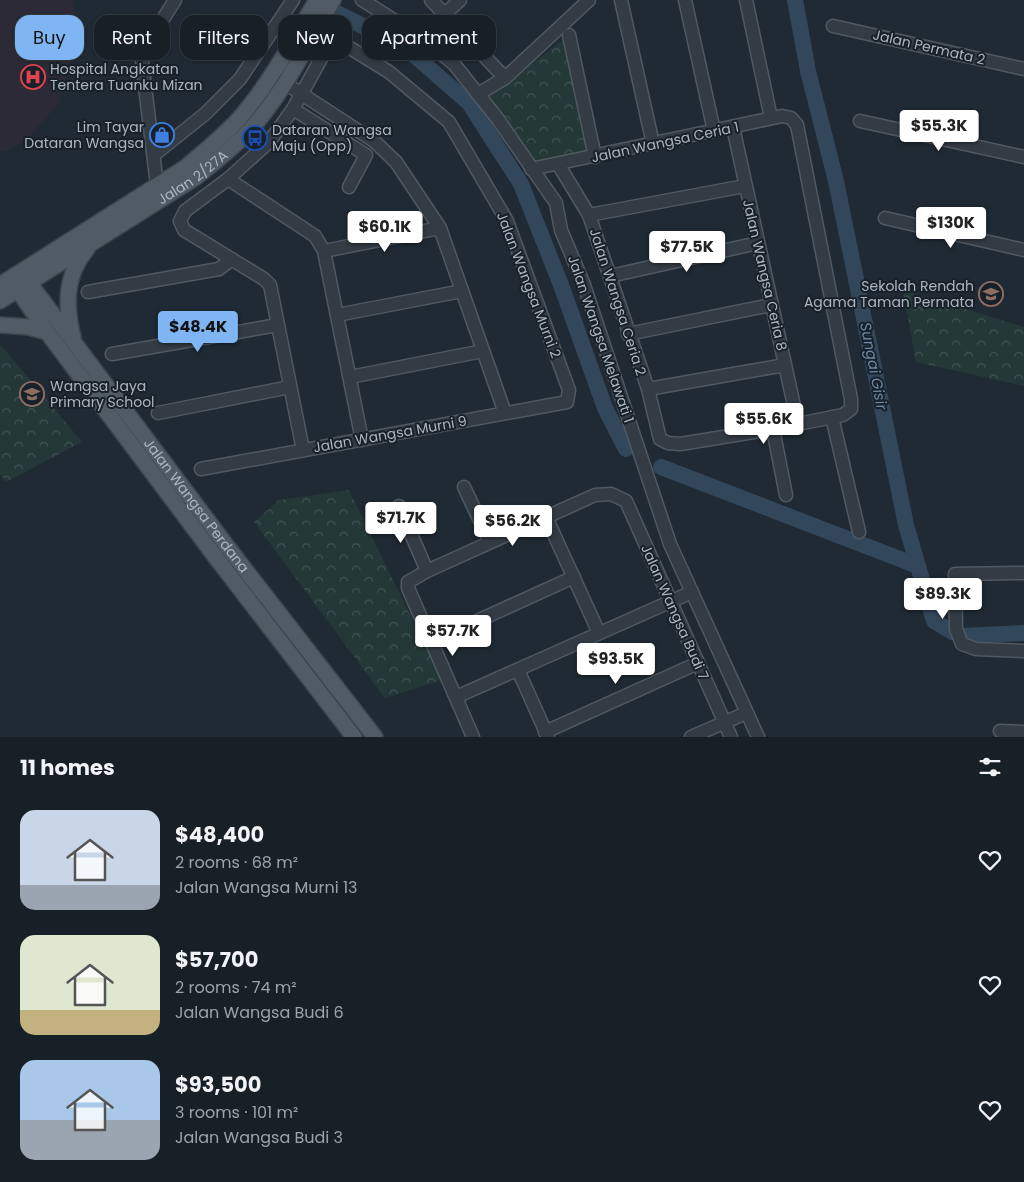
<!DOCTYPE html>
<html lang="en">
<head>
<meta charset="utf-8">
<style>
	body { margin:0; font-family:Poppins,sans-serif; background:#20282f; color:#f1f3f6; height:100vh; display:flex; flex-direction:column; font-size:19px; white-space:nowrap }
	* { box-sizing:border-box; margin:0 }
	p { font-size:16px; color:#9ea3a7 }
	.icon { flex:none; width:28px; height:28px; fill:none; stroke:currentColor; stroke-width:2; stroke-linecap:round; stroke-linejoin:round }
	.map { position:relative; height:737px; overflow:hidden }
	.details { display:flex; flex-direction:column; background:#172027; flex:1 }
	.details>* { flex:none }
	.banner { position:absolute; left:15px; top:15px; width:500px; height:45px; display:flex; gap:10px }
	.price { position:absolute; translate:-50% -42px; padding:0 11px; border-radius:5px; background:#fff; color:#222; font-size:16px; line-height:32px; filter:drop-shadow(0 1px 2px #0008) }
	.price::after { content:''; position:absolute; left:50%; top:30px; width:15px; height:11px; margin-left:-8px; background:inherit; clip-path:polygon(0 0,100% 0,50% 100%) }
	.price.on { background:#80b5f3; color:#111 }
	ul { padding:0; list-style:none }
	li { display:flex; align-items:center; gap:15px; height:125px; padding:0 20px }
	li span { display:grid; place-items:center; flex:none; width:140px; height:100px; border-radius:15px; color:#555 }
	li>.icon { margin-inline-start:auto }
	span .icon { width:60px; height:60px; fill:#fffc; stroke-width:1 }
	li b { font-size:21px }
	h2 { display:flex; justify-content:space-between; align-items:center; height:60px; padding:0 20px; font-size:21px }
	.chip { padding:0 18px; border-radius:15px; background:#172027; box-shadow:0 1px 4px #0004,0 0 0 1px #363e44; font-size:18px; line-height:45px }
	.chip.on { background:#80b5f3; color:#111 }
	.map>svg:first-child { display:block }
	.medical { fill:#2b2a36 }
	.park { fill:url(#park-crowns) }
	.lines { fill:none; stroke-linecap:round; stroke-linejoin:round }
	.river { stroke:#33475b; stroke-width:16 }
	.minor-casing { stroke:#505963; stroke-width:15 }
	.major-casing { stroke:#3c444e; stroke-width:18 }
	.minor { stroke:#333b45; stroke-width:12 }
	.major { stroke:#505b65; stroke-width:15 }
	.labels { text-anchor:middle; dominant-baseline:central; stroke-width:4; stroke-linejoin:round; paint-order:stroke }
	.street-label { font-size:14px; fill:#acb6c2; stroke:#182029 }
	.poi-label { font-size:14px; fill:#acb6c2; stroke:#182029; text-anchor:start }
	.water-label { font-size:15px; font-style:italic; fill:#6e89a5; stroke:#182029 }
</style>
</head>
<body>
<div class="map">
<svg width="1024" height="737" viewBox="0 0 1024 737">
	<defs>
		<pattern id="park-crowns" width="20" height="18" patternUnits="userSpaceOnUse" patternTransform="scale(1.25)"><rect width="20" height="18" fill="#243837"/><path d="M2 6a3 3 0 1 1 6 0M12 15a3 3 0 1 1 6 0" fill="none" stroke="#415352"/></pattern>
	</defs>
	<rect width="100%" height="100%" fill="#1f2a34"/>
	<path class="medical" d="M 0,0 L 74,0 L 73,52 L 59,103 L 28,138 L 7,151 L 0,151 Z"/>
	<g class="park">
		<path d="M 567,37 L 593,155 L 535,168 L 489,96 Z"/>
		<path d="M 903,290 L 1024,327 L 1024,386 L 916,362 Z"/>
		<path d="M 0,344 L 82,442 L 6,482 L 0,474 Z"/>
		<path d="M 349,490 L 442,680 L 385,698 L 254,522 L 279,500 Z"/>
	</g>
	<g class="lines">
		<g class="river">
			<path d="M 795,0 L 808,71 L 836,181 L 906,525 L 934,621 L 952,632"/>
			<path d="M 337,13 L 406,48 L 469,103 L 521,184 L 561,285 L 605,408 L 626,449"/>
			<path d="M 661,467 L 918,566"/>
			<path d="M 962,636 L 1024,633"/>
		</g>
		<defs>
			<g id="minor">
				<path d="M 362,0 L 419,36 L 454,64 L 497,118 L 556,203 L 561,230 L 584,285 L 670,544 L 758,737"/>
				<path d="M 431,0 L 505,78"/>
				<path d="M 621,0 L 653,144"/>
				<path d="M 685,0 L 714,131"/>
				<path d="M 746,0 L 771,118"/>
				<path d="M 445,14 L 460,0"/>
				<path d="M 833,26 L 1024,69"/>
				<path d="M 569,35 L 595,157"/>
				<path d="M 277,78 L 374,141 L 396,162 L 440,228 L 505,413"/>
				<path d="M 478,94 L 505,78 L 589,0"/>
				<path d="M 293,109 L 366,155 L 349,187"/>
				<path d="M 860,121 L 1024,157"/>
				<path d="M 733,127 L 798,424"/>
				<path d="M 155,154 L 205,114 L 240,79 L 293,0"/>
				<path d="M 531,169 L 782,116 L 791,118 L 797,125 L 851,399 L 851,409 L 843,415 L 773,429 L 680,444 L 668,443 L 660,439 L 648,389 L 589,215 L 558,164"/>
				<path d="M 228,179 L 315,236 L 324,251 L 362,440"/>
				<path d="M 157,185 L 141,54 L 175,0"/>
				<path d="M 589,215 L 745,186"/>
				<path d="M 885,218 L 1024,250"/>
				<path d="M 324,251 L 440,228"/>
				<path d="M 610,276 L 758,243"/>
				<path d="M 88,292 L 219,269 L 232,259"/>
				<path d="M 337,315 L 462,291"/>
				<path d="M 628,334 L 771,305"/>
				<path d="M 112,354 L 278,325"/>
				<path d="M 350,377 L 483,351"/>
				<path d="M 648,389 L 785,365"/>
				<path d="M 158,413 L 290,387"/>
				<path d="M 832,417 L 859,532"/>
				<path d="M 773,429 L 786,495"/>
				<path d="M 201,469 L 567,402 L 569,390 L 507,221 L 449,122 L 389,72 L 342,43 L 327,48 L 293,109 L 269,142 L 228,179 L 185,211 L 180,221 L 184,230 L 264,279 L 270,285 L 303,450"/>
				<path d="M 464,487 L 490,542"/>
				<path d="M 399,506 L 427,571"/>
				<path d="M 546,517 L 599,633"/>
				<path d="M 1024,573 L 955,574 L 956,629 L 962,644 L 976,649 L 1024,651"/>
				<path d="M 431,642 L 574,577"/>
				<path d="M 518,670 L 548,737"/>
				<path d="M 456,697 L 692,592"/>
				<path d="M 1000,731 L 1024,732"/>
				<path d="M 545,732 L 698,663"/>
				<path d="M 473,737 L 408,588 L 408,582 L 427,571 L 595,495 L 611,494 L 626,501 L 731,737"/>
				<path d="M 691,737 L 746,713"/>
			</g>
			<g id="major">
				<path id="s1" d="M 21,272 L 226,545 L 375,737"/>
				<path d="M 10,279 L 47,332 L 214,555 L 354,737"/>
				<path d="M 0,285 L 186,167 C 204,152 222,137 238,120 C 269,85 293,40 317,0"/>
				<path id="s2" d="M 0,301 L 195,178 C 214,163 233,148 250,130 C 284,93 308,43 333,0"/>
				<path d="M 0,325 L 29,327 L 47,332"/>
				<path d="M 73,337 C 65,305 65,275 87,249"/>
			</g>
		</defs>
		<use href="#minor" class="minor-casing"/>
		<use href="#major" class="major-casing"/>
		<use href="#minor" class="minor"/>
		<use href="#major" class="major"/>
	</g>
	<defs>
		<symbol id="hospital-ring" viewBox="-11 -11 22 22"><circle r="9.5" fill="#182029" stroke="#e0444e" stroke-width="1.5"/><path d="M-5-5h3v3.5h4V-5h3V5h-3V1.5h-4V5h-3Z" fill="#e0444e"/></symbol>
		<symbol id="shop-ring" viewBox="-11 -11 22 22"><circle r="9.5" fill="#182029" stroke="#3f7fe0" stroke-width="1.5"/><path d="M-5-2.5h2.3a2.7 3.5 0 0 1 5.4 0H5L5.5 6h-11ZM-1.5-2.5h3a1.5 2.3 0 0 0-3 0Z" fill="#3f7fe0"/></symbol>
		<symbol id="bus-ring" viewBox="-11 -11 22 22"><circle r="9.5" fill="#182029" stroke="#1a4fb4" stroke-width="1.5"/><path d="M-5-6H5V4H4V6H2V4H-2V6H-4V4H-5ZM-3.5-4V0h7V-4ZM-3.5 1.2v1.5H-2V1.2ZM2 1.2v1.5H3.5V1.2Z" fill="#1a4fb4"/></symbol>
		<symbol id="school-ring" viewBox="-11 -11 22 22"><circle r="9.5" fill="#182029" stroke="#8d6e63" stroke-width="1.5"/><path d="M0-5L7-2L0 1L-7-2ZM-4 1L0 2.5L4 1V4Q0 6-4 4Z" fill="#8d6e63"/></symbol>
	</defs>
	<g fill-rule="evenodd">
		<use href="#hospital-ring" x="19" y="63" width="28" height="28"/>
		<use href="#shop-ring" x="148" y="121" width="28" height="28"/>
		<use href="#bus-ring" x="241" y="124" width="28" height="28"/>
		<use href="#school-ring" x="977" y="280" width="28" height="28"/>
		<use href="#school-ring" x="18" y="380" width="28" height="28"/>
	</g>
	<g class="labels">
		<g class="street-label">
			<text transform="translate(929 47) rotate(13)">Jalan Permata 2</text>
			<text transform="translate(665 142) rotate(-12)">Jalan Wangsa Ceria 1</text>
			<text stroke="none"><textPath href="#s2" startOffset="229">Jalan 2/27A</textPath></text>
			<text transform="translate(765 275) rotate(77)">Jalan Wangsa Ceria 8</text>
			<text transform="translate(529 285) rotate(69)">Jalan Wangsa Murni 2</text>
			<text transform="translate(618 302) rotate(72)">Jalan Wangsa Ceria 2</text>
			<text transform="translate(601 339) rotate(71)">Jalan Wangsa Melawati 1</text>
			<text transform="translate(390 434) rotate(-10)">Jalan Wangsa Murni 9</text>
			<text stroke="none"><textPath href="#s1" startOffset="292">Jalan Wangsa Perdana</textPath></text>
			<text transform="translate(675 612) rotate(66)">Jalan Wangsa Budi 7</text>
		</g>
		<g class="poi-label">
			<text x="50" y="69">Hospital Angkatan<tspan x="50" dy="16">Tentera Tuanku Mizan</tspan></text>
			<text x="144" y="127" text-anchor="end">Lim Tayar<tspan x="144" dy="16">Dataran Wangsa</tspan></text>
			<text x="272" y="130">Dataran Wangsa<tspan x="272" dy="16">Maju (Opp)</tspan></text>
			<text x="974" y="286" text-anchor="end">Sekolah Rendah<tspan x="974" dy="16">Agama Taman Permata</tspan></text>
			<text x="50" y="386">Wangsa Jaya<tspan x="50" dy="16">Primary School</tspan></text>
		</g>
		<g class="water-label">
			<text transform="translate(874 366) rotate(79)">Sungai Gisir</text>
		</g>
	</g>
</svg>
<b class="price" style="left:939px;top:152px">$55.3K</b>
<b class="price" style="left:951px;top:249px">$130K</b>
<b class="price" style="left:385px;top:253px">$60.1K</b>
<b class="price" style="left:687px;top:273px">$77.5K</b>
<b class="price on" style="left:198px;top:353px">$48.4K</b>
<b class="price" style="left:764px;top:445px">$55.6K</b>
<b class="price" style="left:401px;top:544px">$71.7K</b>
<b class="price" style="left:513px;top:547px">$56.2K</b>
<b class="price" style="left:943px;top:620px">$89.3K</b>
<b class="price" style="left:453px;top:657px">$57.7K</b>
<b class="price" style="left:616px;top:685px">$93.5K</b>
<div class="banner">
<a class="chip on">Buy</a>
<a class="chip">Rent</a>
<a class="chip">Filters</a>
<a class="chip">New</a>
<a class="chip">Apartment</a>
</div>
</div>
<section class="details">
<h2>11 homes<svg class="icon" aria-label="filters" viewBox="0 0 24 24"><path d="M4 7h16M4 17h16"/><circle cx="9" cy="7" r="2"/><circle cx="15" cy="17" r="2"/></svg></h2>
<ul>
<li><span style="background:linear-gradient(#c9d6e8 75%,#9aa5b1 0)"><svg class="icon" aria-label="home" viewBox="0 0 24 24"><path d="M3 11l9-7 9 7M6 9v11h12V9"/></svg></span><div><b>$48,400</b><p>2 rooms · 68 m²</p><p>Jalan Wangsa Murni 13</p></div><svg class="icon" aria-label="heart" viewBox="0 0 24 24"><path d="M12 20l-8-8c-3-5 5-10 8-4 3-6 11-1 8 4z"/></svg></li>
<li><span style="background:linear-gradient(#dfe7d0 75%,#c2b280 0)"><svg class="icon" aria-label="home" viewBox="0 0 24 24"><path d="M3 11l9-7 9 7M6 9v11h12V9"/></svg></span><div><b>$57,700</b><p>2 rooms · 74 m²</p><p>Jalan Wangsa Budi 6</p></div><svg class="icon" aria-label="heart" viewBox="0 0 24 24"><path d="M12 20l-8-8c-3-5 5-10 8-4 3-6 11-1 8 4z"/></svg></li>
<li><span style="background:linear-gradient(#a9c7e8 60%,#9aa5b1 0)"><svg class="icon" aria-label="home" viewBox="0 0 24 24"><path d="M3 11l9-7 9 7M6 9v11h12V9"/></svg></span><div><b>$93,500</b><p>3 rooms · 101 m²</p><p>Jalan Wangsa Budi 3</p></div><svg class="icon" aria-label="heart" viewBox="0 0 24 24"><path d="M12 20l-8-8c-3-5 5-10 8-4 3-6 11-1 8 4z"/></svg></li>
</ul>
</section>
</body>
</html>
